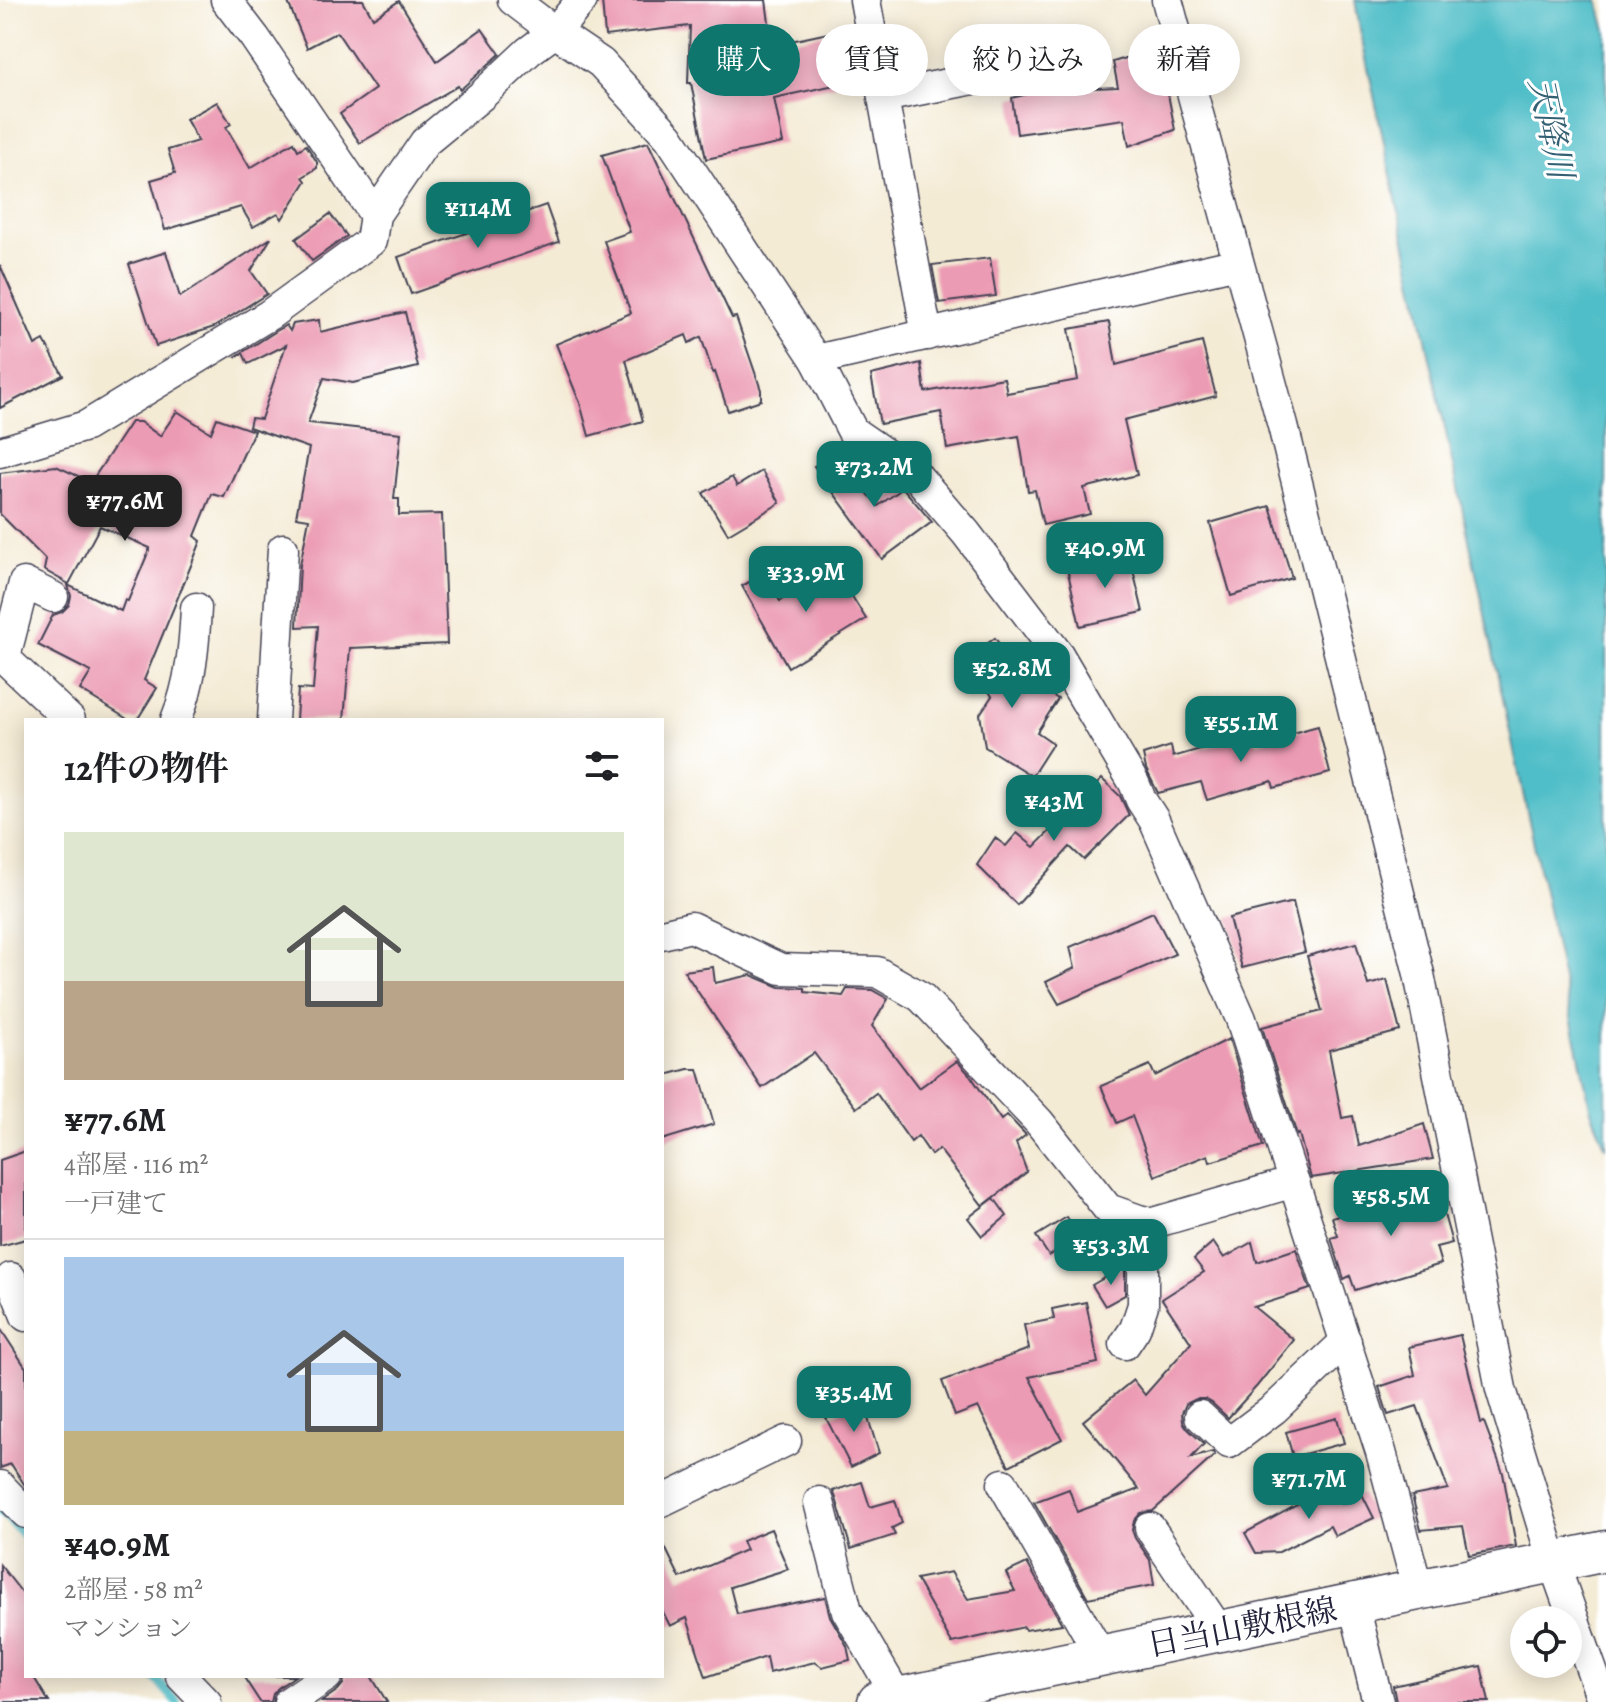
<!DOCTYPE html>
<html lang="ja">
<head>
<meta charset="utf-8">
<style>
	body { margin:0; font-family:Alegreya,"Noto Serif JP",serif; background:#f6f6f6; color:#202124; height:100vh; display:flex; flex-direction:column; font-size:30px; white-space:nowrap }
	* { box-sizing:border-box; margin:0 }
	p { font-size:26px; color:#757577 }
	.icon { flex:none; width:44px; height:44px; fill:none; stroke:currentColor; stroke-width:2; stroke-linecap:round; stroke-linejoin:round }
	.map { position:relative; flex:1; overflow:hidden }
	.side { position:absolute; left:24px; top:718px; width:640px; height:960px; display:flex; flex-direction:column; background:#fff; border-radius:0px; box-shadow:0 4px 20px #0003 }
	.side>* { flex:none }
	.guide { position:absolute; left:688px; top:24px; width:760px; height:72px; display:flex; gap:16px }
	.fabs { position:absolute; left:1510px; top:1606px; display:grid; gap:16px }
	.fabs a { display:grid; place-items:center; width:72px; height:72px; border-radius:50%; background:#fff; box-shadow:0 4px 20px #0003; font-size:40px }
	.price { position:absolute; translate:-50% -68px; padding:0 18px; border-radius:16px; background:#0f766e; color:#fff; font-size:26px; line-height:52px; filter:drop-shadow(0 2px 4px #0008) }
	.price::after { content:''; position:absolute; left:50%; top:48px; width:24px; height:18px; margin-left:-12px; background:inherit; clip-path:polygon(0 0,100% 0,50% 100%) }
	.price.current { background:#222; color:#fff }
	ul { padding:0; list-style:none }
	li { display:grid; align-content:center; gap:16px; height:424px; padding:0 40px }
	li+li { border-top:2px solid #e0e0e0 }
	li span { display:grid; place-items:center; height:248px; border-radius:0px; color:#555 }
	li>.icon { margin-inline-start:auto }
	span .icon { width:144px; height:144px; fill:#fffc; stroke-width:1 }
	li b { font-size:34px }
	h2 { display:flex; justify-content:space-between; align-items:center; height:96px; padding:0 40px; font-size:34px }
	.tag { padding:0 28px; border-radius:36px; background:#fff; box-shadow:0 4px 20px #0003; font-size:28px; line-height:72px }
	.tag.current { background:#0f766e; color:#fff }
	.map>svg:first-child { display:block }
	.water { fill:#50bec8; stroke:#397082; stroke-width:2 }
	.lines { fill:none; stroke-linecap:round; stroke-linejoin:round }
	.stream { stroke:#50bec8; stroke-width:9 }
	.building { fill:#ec9bb4 }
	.minor-casing { stroke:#424052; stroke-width:33 }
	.major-casing { stroke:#424052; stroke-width:43 }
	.minor { stroke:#fff; stroke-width:30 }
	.major { stroke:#fff; stroke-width:40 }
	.labels { text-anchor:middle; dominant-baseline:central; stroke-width:6; stroke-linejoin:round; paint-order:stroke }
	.street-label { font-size:32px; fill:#22223b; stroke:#fff }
	.water-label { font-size:34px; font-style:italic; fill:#346073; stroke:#fff }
</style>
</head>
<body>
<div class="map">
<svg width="1606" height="1702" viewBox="0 0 1606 1702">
	<rect width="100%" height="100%" fill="#fff"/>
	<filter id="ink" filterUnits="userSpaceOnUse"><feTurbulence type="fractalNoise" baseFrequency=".0125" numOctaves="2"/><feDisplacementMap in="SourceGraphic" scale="16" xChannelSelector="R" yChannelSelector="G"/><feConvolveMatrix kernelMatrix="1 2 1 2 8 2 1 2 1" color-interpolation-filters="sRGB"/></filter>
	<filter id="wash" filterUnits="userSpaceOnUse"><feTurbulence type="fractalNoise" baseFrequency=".006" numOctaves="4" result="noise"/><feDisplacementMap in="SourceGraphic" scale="32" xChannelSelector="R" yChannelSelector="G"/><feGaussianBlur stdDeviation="1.8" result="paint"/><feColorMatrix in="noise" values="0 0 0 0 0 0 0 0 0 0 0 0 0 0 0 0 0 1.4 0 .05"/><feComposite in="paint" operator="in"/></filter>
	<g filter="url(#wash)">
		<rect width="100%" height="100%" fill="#f4ebd5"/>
		<path class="water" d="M 1355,0 L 1598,0 L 1606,31 L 1606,1148 L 1591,1111 L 1361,35 Z"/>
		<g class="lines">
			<g class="stream">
				<path d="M 0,1510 L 26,1538"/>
				<path d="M 153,1676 L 177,1702"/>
			</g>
		</g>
		<g id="blocks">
			<g class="building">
				<path d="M 287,0 L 363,0 L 373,18 L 399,1 L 437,61 L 482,29 L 500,54 L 460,90 L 458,86 L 360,143 L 340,114 L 375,89 L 337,32 L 307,48 Z"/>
				<path d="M 602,0 L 766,0 L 772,45 L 833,32 L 844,83 L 774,98 L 783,143 L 706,159 L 691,83 L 688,83 L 690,26 L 605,36 Z"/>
				<path d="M 1159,48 L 1175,130 L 1129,146 L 1124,119 L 1017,134 L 1012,98 L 1035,92 L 1032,80 L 1062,72 L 1070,89 L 1118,87 L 1113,62 Z"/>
				<path d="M 217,102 L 231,124 L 226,127 L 250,168 L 294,142 L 298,150 L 306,145 L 317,162 L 317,168 L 303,177 L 306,181 L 282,219 L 278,213 L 253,227 L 241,207 L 165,230 L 151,180 L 175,173 L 168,150 L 198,141 L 186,119 Z"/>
				<path d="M 648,142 L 732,318 L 736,317 L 761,390 L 761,400 L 728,411 L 715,372 L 713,373 L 701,337 L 689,343 L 686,335 L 626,360 L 643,421 L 589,436 L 580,403 L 556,344 L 631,313 L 604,241 L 630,232 L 602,155 Z"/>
				<path d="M 546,205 L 559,242 L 411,294 L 398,257 Z"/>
				<path d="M 330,214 L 347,236 L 312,261 L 296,239 Z"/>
				<path d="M 271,238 L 251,271 L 267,294 L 214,327 L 156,346 L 129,264 L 166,252 L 180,297 Z"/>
				<path d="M 990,258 L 996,296 L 939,303 L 932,265 Z"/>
				<path d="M 0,265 L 35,345 L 44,340 L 63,375 L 0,408 Z"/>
				<path d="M 405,312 L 418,367 L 353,383 L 324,378 L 308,423 L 401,433 L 394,499 L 399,499 L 399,515 L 442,514 L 447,644 L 350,648 L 344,720 L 296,720 L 298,689 L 313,690 L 318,626 L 297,627 L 300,565 L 309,519 L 296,517 L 309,448 L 249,427 L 251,418 L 261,419 L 286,345 L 248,364 L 243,353 L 235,357 L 286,325 L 290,331 L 293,324 L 319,320 L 320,332 Z"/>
				<path d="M 1109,322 L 1116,365 L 1202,342 L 1216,396 L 1124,420 L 1137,475 L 1084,488 L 1090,514 L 1043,525 L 1035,490 L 1028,491 L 1019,436 L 947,449 L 941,412 L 880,424 L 871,375 L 921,363 L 925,392 L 1004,378 L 1007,393 L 1078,380 L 1069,329 Z"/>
				<path d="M 177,411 L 211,433 L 217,418 L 254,431 L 224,497 L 212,494 L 195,536 L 201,541 L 144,680 L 157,688 L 137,720 L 129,720 L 80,690 L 91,672 L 38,645 L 53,615 L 62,612 L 69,605 L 71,596 L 68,585 L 121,611 L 125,600 L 128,601 L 150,548 L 100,526 L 69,584 L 44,570 L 46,560 L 0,514 L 0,473 L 56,466 L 91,482 L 131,422 L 140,422 L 160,436 Z"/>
				<path d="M 835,454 L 878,506 L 903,488 L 932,522 L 882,559 L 814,466 Z"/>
				<path d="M 762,471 L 780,503 L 728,534 L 703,493 L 732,477 L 737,486 Z"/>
				<path d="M 1270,506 L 1292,578 L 1231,596 L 1210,523 Z"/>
				<path d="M 1129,553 L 1143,612 L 1080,626 L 1067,568 Z"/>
				<path d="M 832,564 L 866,619 L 788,667 L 742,586 L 762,575 L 780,601 Z"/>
				<path d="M 995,638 L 1023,677 L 1058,699 L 1037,732 L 1053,743 L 1032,776 L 985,747 L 980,714 L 992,696 L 966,659 Z"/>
				<path d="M 1318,726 L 1330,773 L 1274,788 L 1272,781 L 1207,800 L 1201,782 L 1158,793 L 1146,769 L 1143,755 L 1171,746 L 1173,757 L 1252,734 L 1256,743 Z"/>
				<path d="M 1102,779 L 1120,796 L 1129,815 L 1084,860 L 1070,847 L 1017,905 L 977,865 L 995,838 L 1006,846 L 1017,833 L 1034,847 Z"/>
				<path d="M 1293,902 L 1305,952 L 1242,968 L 1229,918 Z"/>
				<path d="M 1153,912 L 1175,954 L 1059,1004 L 1046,982 L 1075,968 L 1070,947 Z"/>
				<path d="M 1356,943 L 1368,985 L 1387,980 L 1400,1031 L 1329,1050 L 1342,1118 L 1353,1116 L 1359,1146 L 1424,1124 L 1433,1159 L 1311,1178 L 1299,1134 L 1297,1135 L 1262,1027 L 1322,1011 L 1307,956 Z"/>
				<path d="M 713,967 L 715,983 L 751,975 L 780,987 L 805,988 L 805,992 L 843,996 L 847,989 L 872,990 L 888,999 L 872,1026 L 919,1088 L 957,1061 L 970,1075 L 1001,1120 L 1007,1115 L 1026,1135 L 1016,1143 L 1027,1172 L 983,1206 L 939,1149 L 931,1155 L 918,1136 L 911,1142 L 876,1093 L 856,1108 L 814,1053 L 762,1088 L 684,971 Z"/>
				<path d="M 1229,1039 L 1263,1146 L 1210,1162 L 1208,1155 L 1155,1176 L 1132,1116 L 1117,1123 L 1101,1086 L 1150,1065 L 1155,1076 Z"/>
				<path d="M 688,1069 L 698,1069 L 714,1124 L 662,1140 L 662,1076 Z"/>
				<path d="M 26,1151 L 26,1239 L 0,1246 L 0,1160 Z"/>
				<path d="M 1436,1186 L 1452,1243 L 1436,1247 L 1441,1264 L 1355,1290 L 1350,1276 L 1344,1279 L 1331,1238 L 1338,1236 L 1332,1217 Z"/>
				<path d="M 994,1198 L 1007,1216 L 982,1236 L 968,1218 Z"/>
				<path d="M 1067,1217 L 1080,1237 L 1049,1256 L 1036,1236 Z"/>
				<path d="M 1213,1242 L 1224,1258 L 1252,1242 L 1257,1262 L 1296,1249 L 1310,1289 L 1254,1307 L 1294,1340 L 1257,1386 L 1228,1418 L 1212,1403 L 1205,1399 L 1196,1399 L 1186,1404 L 1182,1413 L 1183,1422 L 1188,1429 L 1204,1444 L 1191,1458 L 1213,1452 L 1215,1455 L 1153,1511 L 1141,1513 L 1134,1521 L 1132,1530 L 1135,1538 L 1150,1560 L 1154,1585 L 1088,1598 L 1034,1502 L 1069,1489 L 1077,1512 L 1139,1489 L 1083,1421 L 1133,1380 L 1145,1395 L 1191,1343 L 1162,1299 L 1204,1272 L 1194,1259 Z"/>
				<path d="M 1123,1267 L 1125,1270 L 1125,1295 L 1105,1306 L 1092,1285 Z"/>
				<path d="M 1086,1302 L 1098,1363 L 1029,1377 L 1062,1439 L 1009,1466 L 978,1407 L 955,1416 L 942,1381 L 1029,1349 L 1024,1325 L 1054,1319 L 1052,1309 Z"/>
				<path d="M 0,1328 L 26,1368 L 26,1487 L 11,1464 L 0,1468 Z"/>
				<path d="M 1460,1335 L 1481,1423 L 1484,1422 L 1503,1473 L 1516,1546 L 1469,1555 L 1463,1526 L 1421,1530 L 1412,1496 L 1448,1489 L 1417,1406 L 1388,1415 L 1379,1387 L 1415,1375 L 1409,1347 Z"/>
				<path d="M 857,1403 L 864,1416 L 867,1415 L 879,1453 L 851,1467 L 826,1418 Z"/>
				<path d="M 1337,1418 L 1344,1443 L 1293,1457 L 1286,1432 Z"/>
				<path d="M 862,1482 L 870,1507 L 895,1500 L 902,1523 L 892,1528 L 895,1535 L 851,1549 L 836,1498 L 833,1491 Z"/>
				<path d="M 1332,1486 L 1341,1504 L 1362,1494 L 1374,1518 L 1335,1536 L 1330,1526 L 1279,1552 L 1256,1553 L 1245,1533 Z"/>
				<path d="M 771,1529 L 788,1569 L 730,1587 L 737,1614 L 825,1597 L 830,1616 L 847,1646 L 850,1660 L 822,1667 L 815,1662 L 769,1673 L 766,1657 L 706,1677 L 687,1618 L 670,1626 L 662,1610 L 662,1541 L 680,1578 L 746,1550 L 742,1541 Z"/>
				<path d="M 1027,1563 L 1062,1624 L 1026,1630 L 1024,1627 L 952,1643 L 916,1579 L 951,1572 L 968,1599 L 1015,1591 L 1006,1573 Z"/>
				<path d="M 0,1565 L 26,1598 L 26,1676 L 33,1676 L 49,1702 L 0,1702 Z"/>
				<path d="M 1481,1666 L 1489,1702 L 1396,1702 L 1393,1686 Z"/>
				<path d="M 243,1676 L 295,1676 L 278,1688 L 273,1694 L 271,1702 L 260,1702 Z"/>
				<path d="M 345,1676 L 371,1676 L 387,1702 L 321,1702 L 338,1690 L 343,1684 Z"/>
			</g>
		</g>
	</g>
	<g filter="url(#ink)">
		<use href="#blocks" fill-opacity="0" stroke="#424052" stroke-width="2"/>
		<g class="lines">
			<defs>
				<g id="minor">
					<path d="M 226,0 L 255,38 L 375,215"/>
					<path d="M 513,0 L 555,32 L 601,63 L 669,137 L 816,360 L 853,432 L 916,475 L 966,533 L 1058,654 L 1134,783 L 1141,800 L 1154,820 L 1241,1019 L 1381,1452 L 1418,1590"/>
					<path d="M 865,0 L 927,335"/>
					<path d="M 1167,0 L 1283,426 L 1419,974 L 1501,1389 L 1553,1561 L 1603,1702"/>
					<path d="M 883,97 L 1003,73"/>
					<path d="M 816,360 L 1238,263"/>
					<path d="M 0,452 L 86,426 L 269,315 L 371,241 L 375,215 L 425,142 L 481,96 L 529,51 L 555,32 L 582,0"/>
					<path d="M 0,654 L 70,720"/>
					<path d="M 5,657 L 24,583 L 53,597"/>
					<path d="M 176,720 C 191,683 194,648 196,608"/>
					<path d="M 273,720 L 283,549"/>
					<path d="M 662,934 L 691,927 L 781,969 L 877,972 L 921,997 L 1039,1122 L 1108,1209 L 1150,1224 L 1294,1182"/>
					<path d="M 11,1278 L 26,1316"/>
					<path d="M 1125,1344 L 1135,1329 L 1143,1305 L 1143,1221"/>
					<path d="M 1200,1416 L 1229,1443 L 1274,1409 L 1346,1341"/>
					<path d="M 1003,1484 L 1101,1656"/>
					<path d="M 0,1486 L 26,1513"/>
					<path d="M 662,1501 L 786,1441"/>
					<path d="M 819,1502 L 847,1611 L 898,1698"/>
					<path d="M 1150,1528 L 1220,1632"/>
					<path d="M 1354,1605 L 1378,1702"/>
					<path d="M 181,1676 L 206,1702"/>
					<path d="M 289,1702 L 327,1676"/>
				</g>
				<path id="major" d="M 878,1702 L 1606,1551"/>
			</defs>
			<use href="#minor" class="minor-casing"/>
			<use href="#major" class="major-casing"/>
			<use href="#minor" class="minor"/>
			<use href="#major" class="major"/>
		</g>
	</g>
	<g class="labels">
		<g class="street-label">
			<text transform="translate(1242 1627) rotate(-11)">日当山敷根線</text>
		</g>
		<g class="water-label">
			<text transform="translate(1551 128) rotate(78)">天降川</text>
		</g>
	</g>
</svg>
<div class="fabs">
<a><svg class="icon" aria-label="locate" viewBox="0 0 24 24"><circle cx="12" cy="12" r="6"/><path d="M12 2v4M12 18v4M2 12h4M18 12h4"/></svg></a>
</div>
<b class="price" style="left:478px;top:250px">¥114M</b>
<b class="price" style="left:874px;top:509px">¥73.2M</b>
<b class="price current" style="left:125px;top:543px">¥77.6M</b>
<b class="price" style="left:1105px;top:590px">¥40.9M</b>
<b class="price" style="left:806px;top:614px">¥33.9M</b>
<b class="price" style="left:1012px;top:710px">¥52.8M</b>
<b class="price" style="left:1241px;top:764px">¥55.1M</b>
<b class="price" style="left:1054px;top:843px">¥43M</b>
<b class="price" style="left:1391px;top:1238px">¥58.5M</b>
<b class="price" style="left:1111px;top:1287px">¥53.3M</b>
<b class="price" style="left:854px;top:1434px">¥35.4M</b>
<b class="price" style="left:1309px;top:1521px">¥71.7M</b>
<div class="guide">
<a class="tag current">購入</a>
<a class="tag">賃貸</a>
<a class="tag">絞り込み</a>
<a class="tag">新着</a>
</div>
<section class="side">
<h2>12件の物件<svg class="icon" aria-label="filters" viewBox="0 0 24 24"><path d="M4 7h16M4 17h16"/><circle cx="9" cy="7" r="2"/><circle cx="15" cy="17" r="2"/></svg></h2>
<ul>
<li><span style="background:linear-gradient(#dfe7d0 60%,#b9a48a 0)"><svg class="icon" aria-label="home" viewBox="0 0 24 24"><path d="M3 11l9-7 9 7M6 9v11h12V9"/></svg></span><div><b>¥77.6M</b><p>4部屋 · 116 m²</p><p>一戸建て</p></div></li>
<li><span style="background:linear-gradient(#a9c7e8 70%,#c2b280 0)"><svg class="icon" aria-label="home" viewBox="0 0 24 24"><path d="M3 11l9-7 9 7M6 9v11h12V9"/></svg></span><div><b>¥40.9M</b><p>2部屋 · 58 m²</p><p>マンション</p></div></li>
</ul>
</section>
</div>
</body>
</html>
